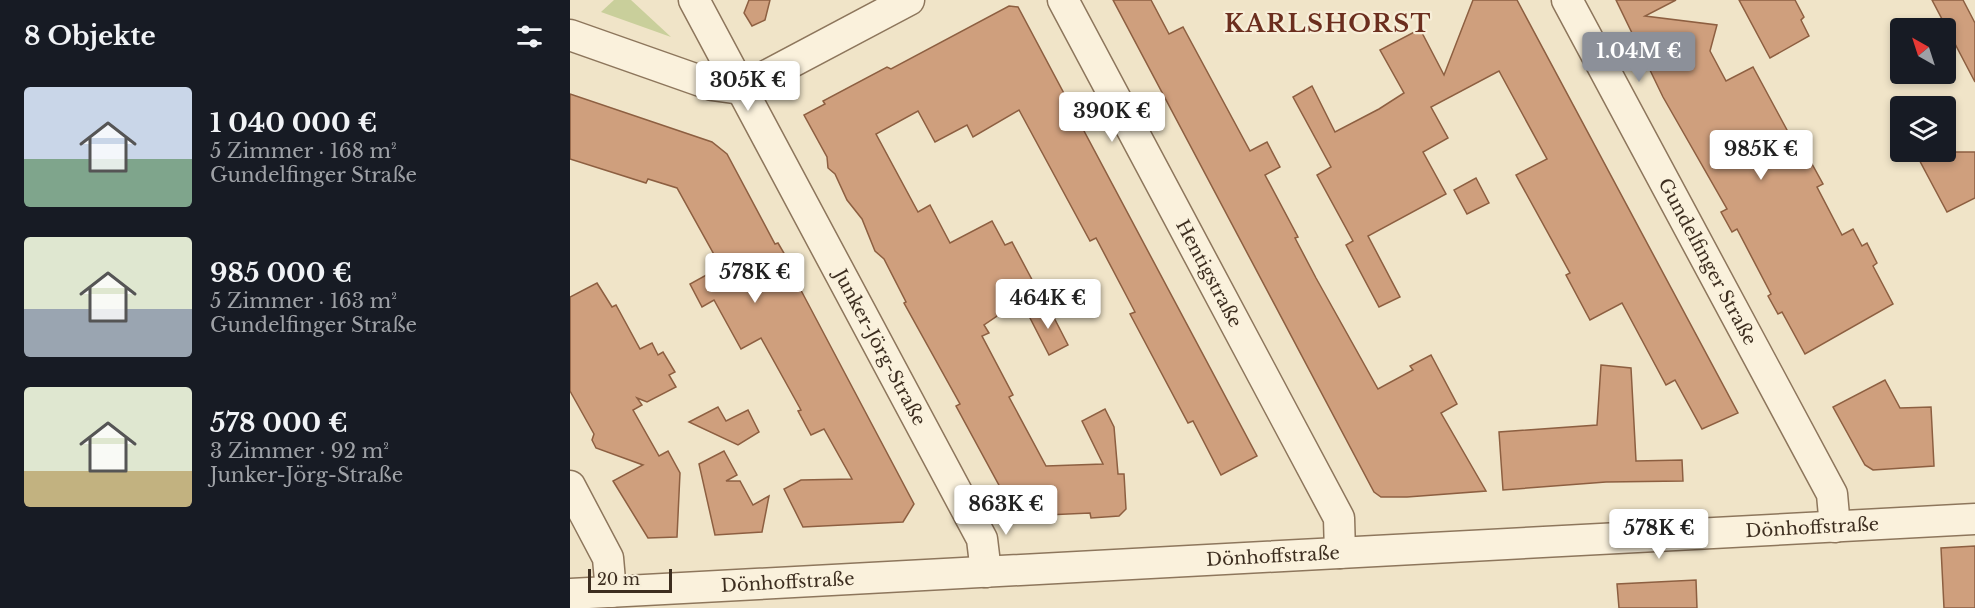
<!DOCTYPE html>
<html lang="de">
<head>
<meta charset="utf-8">
<style>
	body { margin:0; font-family:"Libre Baskerville",serif; background:#20242c; color:#f1f3f6; height:100vh; display:flex; flex-direction:column; font-size:22px; white-space:nowrap }
	* { box-sizing:border-box; margin:0 }
	p { font-size:20px; color:#9ea1a6 }
	.icon { flex:none; width:33px; height:33px; fill:none; stroke:currentColor; stroke-width:2; stroke-linecap:round; stroke-linejoin:round }
	.map { position:relative; flex:1; overflow:hidden }
	.panel { display:flex; flex-direction:column; background:#171b24; width:570px }
	.panel>* { flex:none }
	.needle { width:39px; rotate:321deg }
	.buttons { position:absolute; left:1320px; top:18px; display:grid; gap:12px }
	.buttons a { display:grid; place-items:center; width:66px; height:66px; border-radius:6px; background:#171b24; box-shadow:0 3px 9px #0003; font-size:30px }
	.scale { position:absolute; left:18px; bottom:15px; width:84px; box-sizing:border-box; padding-left:6px; border:3px solid #3d2e20; border-top:0; font-size:16px; line-height:21px; white-space:nowrap; color:#3d2e20; -webkit-text-stroke:4px #f7eed8; paint-order:stroke }
	.price { position:absolute; translate:-50% -51px; padding:0 14px; border-radius:6px; background:#fff; color:#222; font-size:20px; line-height:39px; filter:drop-shadow(0 2px 3px #0008) }
	.price::after { content:''; position:absolute; left:50%; top:36px; width:18px; height:14px; margin-left:-9px; background:inherit; clip-path:polygon(0 0,100% 0,50% 100%) }
	.price.selected { background:#8c9099; color:#fff }
	ul { padding:0; list-style:none }
	li { display:flex; align-items:center; gap:18px; height:150px; padding:0 24px }
	li span { display:grid; place-items:center; flex:none; width:168px; height:120px; border-radius:6px; color:#555 }
	li>.icon { margin-inline-start:auto }
	span .icon { width:72px; height:72px; fill:#fffc; stroke-width:1 }
	li b { font-size:26px }
	h2 { display:flex; justify-content:space-between; align-items:center; height:72px; padding:0 24px; font-size:26px }
	main { display:flex; flex:1; min-height:0 }
	.map>svg:first-child { display:block }
	.green { fill:#c9cf9b }
	.building { fill:#cf9f7d; stroke:#8d5f41; stroke-width:1.5 }
	.lines { fill:none; stroke-linecap:round; stroke-linejoin:round }
	.minor-casing { stroke:#8d765c; stroke-width:33 }
	.minor { stroke:#faf1dc; stroke-width:30 }
	.labels { text-anchor:middle; dominant-baseline:central; stroke-width:4.5; stroke-linejoin:round; paint-order:stroke }
	.street-label { font-size:18px; fill:#3d2e20; stroke:#f7eed8 }
	.district-label { font-size:24px; font-weight:bold; letter-spacing:1.5px; fill:#6b2e1e; stroke:#f7eed8 }
</style>
</head>
<body>
<main>
<section class="panel">
<h2>8 Objekte<svg class="icon" aria-label="filters" viewBox="0 0 24 24"><path d="M4 7h16M4 17h16"/><circle cx="9" cy="7" r="2"/><circle cx="15" cy="17" r="2"/></svg></h2>
<ul>
<li><span style="background:linear-gradient(#c9d6e8 60%,#7fa58c 0)"><svg class="icon" aria-label="home" viewBox="0 0 24 24"><path d="M3 11l9-7 9 7M6 9v11h12V9"/></svg></span><div><b>1 040 000 €</b><p>5 Zimmer · 168 m²</p><p>Gundelfinger Straße</p></div></li>
<li><span style="background:linear-gradient(#dfe7d0 60%,#9aa5b1 0)"><svg class="icon" aria-label="home" viewBox="0 0 24 24"><path d="M3 11l9-7 9 7M6 9v11h12V9"/></svg></span><div><b>985 000 €</b><p>5 Zimmer · 163 m²</p><p>Gundelfinger Straße</p></div></li>
<li><span style="background:linear-gradient(#dfe7d0 70%,#c2b280 0)"><svg class="icon" aria-label="home" viewBox="0 0 24 24"><path d="M3 11l9-7 9 7M6 9v11h12V9"/></svg></span><div><b>578 000 €</b><p>3 Zimmer · 92 m²</p><p>Junker-Jörg-Straße</p></div></li>
</ul>
</section>
<div class="map">
<svg width="1405" height="608" viewBox="0 0 1405 608">
	<rect width="100%" height="100%" fill="#f0e4c8"/>
	<path class="green" d="M 44,0 L 61,0 L 101,37 L 31,12 Z"/>
	<g class="building">
		<path d="M 179,0 L 200,0 L 195,20 L 182,26 L 174,13 Z"/>
		<path d="M 543,0 L 581,0 L 599,34 L 613,27 L 680,151 L 697,142 L 710,167 L 695,175 L 728,237 L 725,238 L 746,278 L 808,389 L 843,370 L 840,366 L 861,355 L 887,404 L 871,413 L 916,491 L 837,497 L 811,497 L 804,492 Z"/>
		<path d="M 903,0 L 947,0 L 1168,413 L 1132,429 L 1105,380 L 1096,385 L 1052,303 L 1020,320 L 996,275 L 1000,273 L 946,175 L 977,159 L 929,71 L 861,107 L 878,138 L 853,152 L 876,194 L 798,236 L 830,297 L 809,307 L 776,245 L 783,241 L 747,175 L 761,167 L 723,97 L 742,86 L 765,132 L 809,109 L 834,93 L 810,50 L 850,29 L 874,75 Z"/>
		<path d="M 1046,0 L 1106,0 L 1075,16 L 1147,25 L 1140,51 L 1156,81 L 1183,67 L 1237,167 L 1242,164 L 1253,184 L 1247,187 L 1272,235 L 1283,229 L 1292,246 L 1297,243 L 1307,263 L 1303,266 L 1323,304 L 1235,354 L 1212,312 L 1208,314 L 1198,296 L 1201,294 L 1167,229 L 1162,232 L 1151,212 L 1157,209 L 1093,97 Z"/>
		<path d="M 1169,0 L 1225,0 L 1234,17 L 1231,20 L 1239,36 L 1200,58 Z"/>
		<path d="M 1362,0 L 1393,0 L 1405,23 L 1405,82 Z"/>
		<path d="M 439,6 L 448,7 L 687,456 L 651,475 L 623,421 L 618,423 L 560,314 L 565,312 L 526,238 L 520,241 L 449,110 L 403,137 L 397,125 L 365,142 L 348,111 L 306,134 L 348,212 L 360,205 L 380,243 L 422,221 L 435,245 L 442,242 L 467,289 L 414,325 L 419,333 L 412,336 L 443,395 L 439,397 L 476,466 L 533,464 L 512,421 L 535,409 L 544,427 L 548,474 L 554,474 L 556,509 L 549,516 L 521,518 L 520,513 L 454,516 L 443,511 L 386,406 L 390,404 L 334,303 L 336,302 L 314,259 L 305,251 L 292,219 L 277,200 L 265,174 L 258,168 L 257,157 L 234,115 L 255,104 L 253,101 L 317,67 L 321,69 Z"/>
		<path d="M 0,94 L 142,142 L 157,154 L 205,244 L 208,243 L 218,260 L 216,262 L 344,504 L 333,522 L 233,527 L 214,489 L 231,480 L 282,479 L 254,429 L 241,435 L 228,411 L 231,410 L 191,338 L 171,349 L 144,300 L 132,307 L 120,284 L 151,267 L 107,188 L 78,179 L 76,183 L 0,159 Z"/>
		<path d="M 1345,152 L 1405,152 L 1405,198 L 1377,212 Z"/>
		<path d="M 906,178 L 919,203 L 897,214 L 884,190 Z"/>
		<path d="M 27,283 L 42,307 L 46,305 L 70,349 L 82,343 L 88,355 L 93,352 L 105,372 L 99,375 L 106,387 L 77,402 L 67,398 L 72,405 L 63,410 L 89,456 L 98,451 L 110,473 L 107,537 L 78,538 L 43,481 L 73,465 L 26,448 L 22,440 L 24,434 L 0,391 L 0,297 Z"/>
		<path d="M 478,306 L 498,345 L 479,355 L 459,316 Z"/>
		<path d="M 1031,365 L 1061,368 L 1066,461 L 1112,460 L 1113,481 L 1036,482 L 933,490 L 929,432 L 1027,425 Z"/>
		<path d="M 1315,380 L 1330,408 L 1361,407 L 1364,466 L 1303,470 L 1295,465 L 1263,407 Z"/>
		<path d="M 148,407 L 156,421 L 178,410 L 189,432 L 168,445 L 119,422 Z"/>
		<path d="M 154,451 L 167,475 L 156,481 L 170,481 L 183,505 L 199,496 L 192,532 L 145,535 L 129,464 Z"/>
		<path d="M 1405,546 L 1405,608 L 1374,608 L 1371,548 Z"/>
		<path d="M 1126,580 L 1127,608 L 1049,608 L 1047,584 Z"/>
	</g>
	<g class="lines">
		<defs>
			<g id="minor">
				<path id="s1" d="M 124,0 L 412,539 L 416,572"/>
				<path id="s2" d="M 493,0 L 769,518 L 770,553"/>
				<path id="s3" d="M 997,0 L 1262,494 L 1265,527"/>
				<path d="M 0,35 L 142,85 L 171,89 L 339,0"/>
				<path d="M 0,486 L 38,558 L 41,592"/>
				<path id="s4" d="M 0,594 L 1405,519"/>
			</g>
		</defs>
		<use href="#minor" class="minor-casing"/>
		<use href="#minor" class="minor"/>
	</g>
	<g class="labels">
		<g class="street-label">
			<text stroke="none"><textPath href="#s3" startOffset="297">Gundelfinger Straße</textPath></text>
			<text stroke="none"><textPath href="#s2" startOffset="310">Hentigstraße</textPath></text>
			<text stroke="none"><textPath href="#s1" startOffset="394">Junker-Jörg-Straße</textPath></text>
			<text stroke="none"><textPath href="#s4" startOffset="1244">Dönhoffstraße</textPath></text>
			<text stroke="none"><textPath href="#s4" startOffset="704">Dönhoffstraße</textPath></text>
			<text stroke="none"><textPath href="#s4" startOffset="218">Dönhoffstraße</textPath></text>
		</g>
		<g class="district-label">
			<text x="758" y="23">KARLSHORST</text>
		</g>
	</g>
</svg>
<div class="buttons">
<a><svg class="needle" viewBox="-14 -14 28 28"><path d="M0-13l5 13h-10z" fill="#e53935"/><path d="M0 13l5-13h-10z" fill="#9ea1a6"/></svg></a>
<a><svg class="icon" aria-label="layers" viewBox="0 0 24 24"><path d="M12 4l9 5-9 5-9-5zM3 14l9 5 9-5"/></svg></a>
</div>
<div class="scale">20 m</div>
<b class="price selected" style="left:1069px;top:83px">1.04M €</b>
<b class="price" style="left:178px;top:112px">305K €</b>
<b class="price" style="left:542px;top:143px">390K €</b>
<b class="price" style="left:1191px;top:181px">985K €</b>
<b class="price" style="left:185px;top:304px">578K €</b>
<b class="price" style="left:478px;top:330px">464K €</b>
<b class="price" style="left:436px;top:536px">863K €</b>
<b class="price" style="left:1089px;top:560px">578K €</b>
</div>
</main>
</body>
</html>
